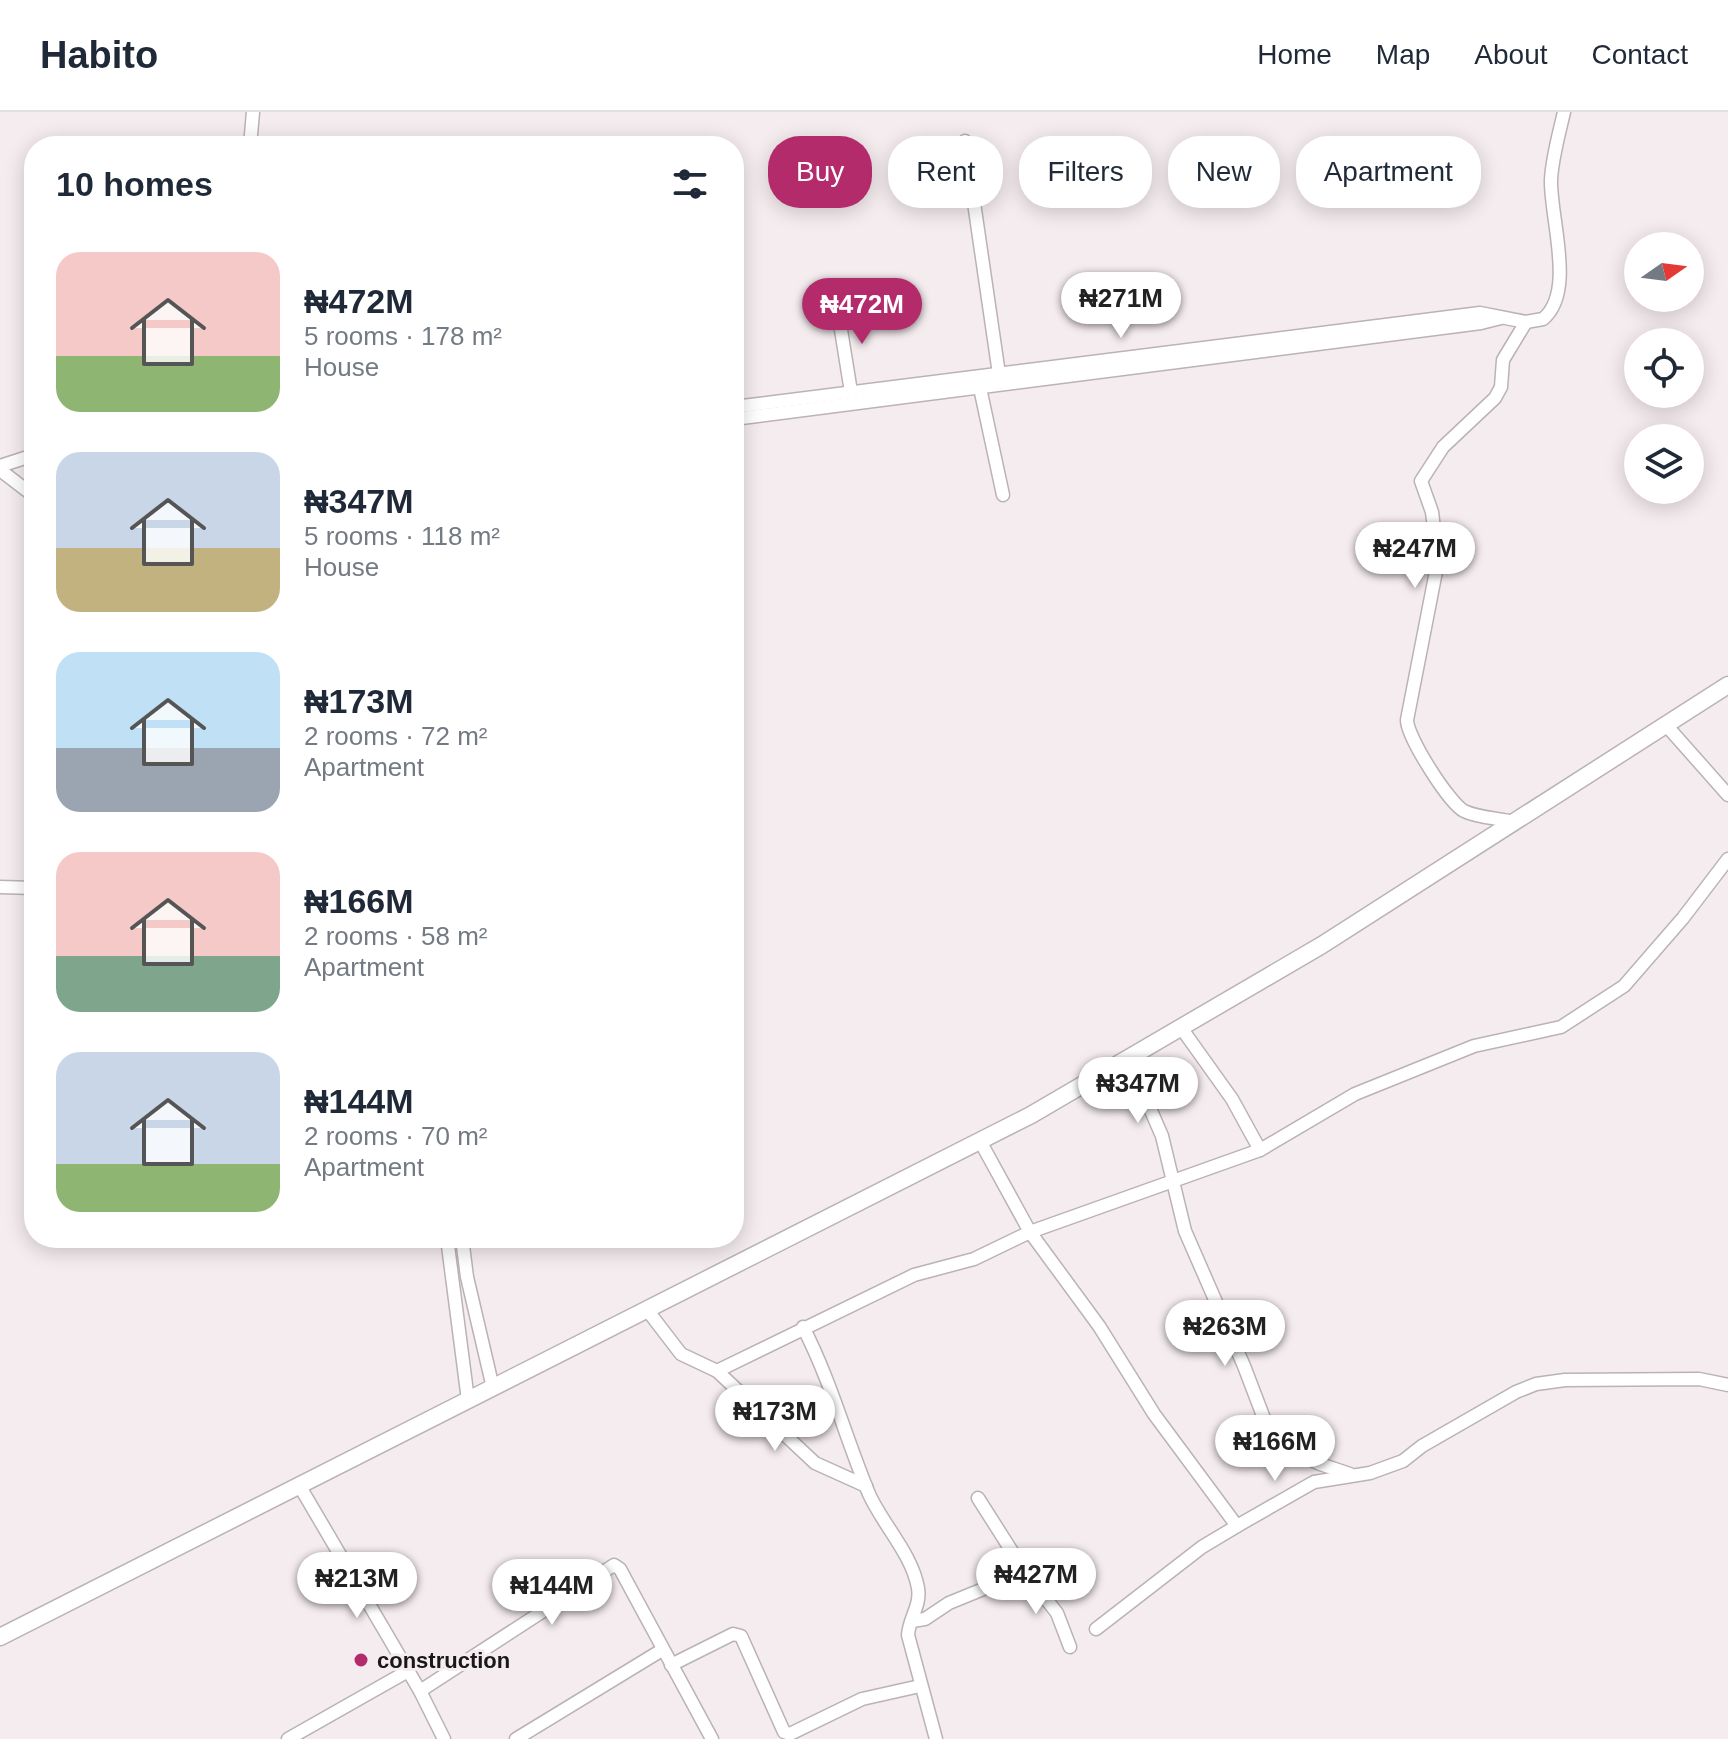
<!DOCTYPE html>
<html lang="en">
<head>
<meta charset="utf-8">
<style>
	body { margin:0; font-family:Arial,sans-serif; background:#f2f2f3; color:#1f2937; height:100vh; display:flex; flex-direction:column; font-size:30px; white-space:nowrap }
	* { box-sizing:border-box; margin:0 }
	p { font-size:26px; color:#747a83 }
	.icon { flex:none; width:44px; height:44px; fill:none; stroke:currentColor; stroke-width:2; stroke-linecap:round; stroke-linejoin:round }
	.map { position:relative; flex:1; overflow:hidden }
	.sheet { position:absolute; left:24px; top:24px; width:720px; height:1112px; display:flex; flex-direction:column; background:#fff; border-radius:32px; box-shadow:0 4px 20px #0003 }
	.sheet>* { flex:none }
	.guide { position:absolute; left:768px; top:24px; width:760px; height:72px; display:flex; gap:16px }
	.needle { width:52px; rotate:76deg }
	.fabs { position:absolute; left:1624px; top:120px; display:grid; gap:16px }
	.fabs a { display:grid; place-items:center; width:80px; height:80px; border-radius:50%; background:#fff; box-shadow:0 4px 20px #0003; font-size:40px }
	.price { position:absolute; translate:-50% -68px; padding:0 18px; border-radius:28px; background:#fff; color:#222; font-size:26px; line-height:52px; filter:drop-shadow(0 2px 4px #0008) }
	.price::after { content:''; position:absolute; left:50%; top:48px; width:24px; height:18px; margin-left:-12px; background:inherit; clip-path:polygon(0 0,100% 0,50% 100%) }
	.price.active { background:#b42b6b; color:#fff }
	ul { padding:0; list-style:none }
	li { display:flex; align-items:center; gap:24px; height:200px; padding:0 32px }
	li span { display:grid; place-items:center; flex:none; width:224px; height:160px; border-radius:24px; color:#555 }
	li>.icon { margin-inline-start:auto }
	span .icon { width:96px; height:96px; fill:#fffc; stroke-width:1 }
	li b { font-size:34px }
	h2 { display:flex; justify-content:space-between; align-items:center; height:96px; padding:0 32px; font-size:34px }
	.pill { padding:0 28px; border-radius:32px; background:#fff; box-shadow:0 4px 20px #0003; font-size:28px; line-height:72px }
	.pill.active { background:#b42b6b; color:#fff }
	header { display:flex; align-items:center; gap:48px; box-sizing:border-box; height:112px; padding:0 40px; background:#fff; border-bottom:2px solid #e0e1e3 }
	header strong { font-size:38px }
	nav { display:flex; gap:44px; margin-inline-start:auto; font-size:28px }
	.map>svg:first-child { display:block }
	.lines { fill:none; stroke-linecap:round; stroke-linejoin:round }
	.minor-casing { stroke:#bab2b4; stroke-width:15 }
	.major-casing { stroke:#bab2b4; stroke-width:19 }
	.minor { stroke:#fff; stroke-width:12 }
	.major { stroke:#fff; stroke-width:16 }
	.poi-dot { fill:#b42b6b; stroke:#f5ecef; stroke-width:3 }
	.labels { text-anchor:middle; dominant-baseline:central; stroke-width:6; stroke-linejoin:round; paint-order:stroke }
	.poi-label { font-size:22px; font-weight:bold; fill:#1a1718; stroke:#f5ecef; text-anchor:start }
</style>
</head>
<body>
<header>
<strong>Habito</strong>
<nav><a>Home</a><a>Map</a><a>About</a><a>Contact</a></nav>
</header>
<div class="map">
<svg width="1728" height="1627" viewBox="0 0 1728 1627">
	<rect width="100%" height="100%" fill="#f5ecef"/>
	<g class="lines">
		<defs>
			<g id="minor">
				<path d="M 965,29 L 999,262"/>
				<path d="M 250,34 L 253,0"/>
				<path d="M 837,193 L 851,280"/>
				<path d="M 980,276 L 1003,383"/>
				<path d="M 734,295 L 1480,201 L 1526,210 L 1543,207 C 1576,180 1550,106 1551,68 C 1552,46 1559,22 1564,0"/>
				<path d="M 734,307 L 1481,211 L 1501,206"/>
				<path d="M 0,354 L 34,343"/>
				<path d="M 0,358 L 34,384"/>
				<path d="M 1666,613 L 1728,683"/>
				<path d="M 1514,710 C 1499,706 1478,706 1464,699 C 1449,691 1407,625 1407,608 L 1438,449 L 1432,400 L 1421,369 L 1443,335 L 1495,286 L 1501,275 L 1503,248 L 1526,210"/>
				<path d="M 0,775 L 34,776"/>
				<path d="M 1182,917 L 1232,987 L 1260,1038"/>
				<path d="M 1129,948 L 1162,1024 L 1185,1119 L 1244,1254 L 1265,1309 L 1265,1326 L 1320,1352 L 1350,1362"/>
				<path d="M 980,1029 L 1030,1120 L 1099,1214 L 1154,1302 L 1237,1414 L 1314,1370 L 1370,1361 L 1403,1349 L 1422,1334 L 1516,1280 L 1536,1272 L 1565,1268 L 1699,1267 L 1728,1273"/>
				<path d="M 447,1126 L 468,1288"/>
				<path d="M 462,1126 L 467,1165 L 493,1276"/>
				<path d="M 648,1199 L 681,1242 L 717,1259 L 914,1163 L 974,1147 L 1030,1120 L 1260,1038 L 1355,982 L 1474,934 L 1561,915 L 1624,874 L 1683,806 L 1728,747"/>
				<path d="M 803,1215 C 831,1269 846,1327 869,1382 C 883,1413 912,1442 918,1476 C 921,1494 909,1506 908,1523 L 936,1627"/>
				<path d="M 717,1259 L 815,1351 L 866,1374"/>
				<path d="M 299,1373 L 420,1579 L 444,1627"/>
				<path d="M 978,1386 L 1025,1460 L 1057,1501 L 1070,1535"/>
				<path d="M 912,1509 L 925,1507 L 949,1491 L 1025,1460"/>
				<path d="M 1096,1517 L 1202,1435 L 1237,1414"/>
				<path d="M 671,1553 L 733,1522 L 741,1524 L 784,1620 L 790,1622 L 862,1587 L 920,1574"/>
				<path d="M 420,1579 L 614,1453 L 620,1457 L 712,1627"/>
				<path d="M 288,1627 L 408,1559"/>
				<path d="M 516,1627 L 662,1538"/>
			</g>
			<path id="major" d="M 0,1525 L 1031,1003 L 1322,833 L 1728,573"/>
		</defs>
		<use href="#minor" class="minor-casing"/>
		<use href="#major" class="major-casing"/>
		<use href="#minor" class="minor"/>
		<use href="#major" class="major"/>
	</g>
	<circle class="poi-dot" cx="361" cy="1548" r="8"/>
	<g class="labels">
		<g class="poi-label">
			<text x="377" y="1548">construction</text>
		</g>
	</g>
</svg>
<div class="fabs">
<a><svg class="needle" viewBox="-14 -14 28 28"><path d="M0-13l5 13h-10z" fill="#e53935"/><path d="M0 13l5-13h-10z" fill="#747a83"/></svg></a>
<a><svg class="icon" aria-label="locate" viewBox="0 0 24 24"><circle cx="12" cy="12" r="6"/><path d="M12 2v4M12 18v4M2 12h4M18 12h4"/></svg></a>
<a><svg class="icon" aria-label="layers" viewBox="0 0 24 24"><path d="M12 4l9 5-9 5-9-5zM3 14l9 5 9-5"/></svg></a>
</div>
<b class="price" style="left:1121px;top:228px">₦271M</b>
<b class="price active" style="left:862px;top:234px">₦472M</b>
<b class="price" style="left:1415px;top:478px">₦247M</b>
<b class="price" style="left:1138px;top:1013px">₦347M</b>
<b class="price" style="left:1225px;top:1256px">₦263M</b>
<b class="price" style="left:775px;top:1341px">₦173M</b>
<b class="price" style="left:1275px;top:1371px">₦166M</b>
<b class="price" style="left:1036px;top:1504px">₦427M</b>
<b class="price" style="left:357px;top:1508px">₦213M</b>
<b class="price" style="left:552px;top:1515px">₦144M</b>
<div class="guide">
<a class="pill active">Buy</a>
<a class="pill">Rent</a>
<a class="pill">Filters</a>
<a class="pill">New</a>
<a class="pill">Apartment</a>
</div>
<section class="sheet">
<h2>10 homes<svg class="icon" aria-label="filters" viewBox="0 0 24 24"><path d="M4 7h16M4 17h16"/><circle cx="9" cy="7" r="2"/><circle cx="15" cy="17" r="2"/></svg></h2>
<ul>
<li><span style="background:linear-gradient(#f6c9c9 65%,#8fb573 0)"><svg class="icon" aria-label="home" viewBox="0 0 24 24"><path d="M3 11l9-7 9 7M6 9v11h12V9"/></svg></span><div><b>₦472M</b><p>5 rooms · 178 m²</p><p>House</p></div></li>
<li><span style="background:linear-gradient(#c9d6e8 60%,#c2b280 0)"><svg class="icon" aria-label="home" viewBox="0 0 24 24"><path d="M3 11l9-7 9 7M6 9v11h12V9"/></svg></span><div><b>₦347M</b><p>5 rooms · 118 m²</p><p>House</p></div></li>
<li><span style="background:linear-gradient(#bfe0f5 60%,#9aa5b1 0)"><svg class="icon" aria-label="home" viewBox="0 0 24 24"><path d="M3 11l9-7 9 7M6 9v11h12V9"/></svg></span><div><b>₦173M</b><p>2 rooms · 72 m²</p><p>Apartment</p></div></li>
<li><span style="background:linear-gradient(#f6c9c9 65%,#7fa58c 0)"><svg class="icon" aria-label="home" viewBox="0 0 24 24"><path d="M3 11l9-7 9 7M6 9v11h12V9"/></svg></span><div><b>₦166M</b><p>2 rooms · 58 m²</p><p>Apartment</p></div></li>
<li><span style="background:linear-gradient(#c9d6e8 70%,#8fb573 0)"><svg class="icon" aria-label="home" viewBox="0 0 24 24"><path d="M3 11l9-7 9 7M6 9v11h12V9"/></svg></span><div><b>₦144M</b><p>2 rooms · 70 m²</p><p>Apartment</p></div></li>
</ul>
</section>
</div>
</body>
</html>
